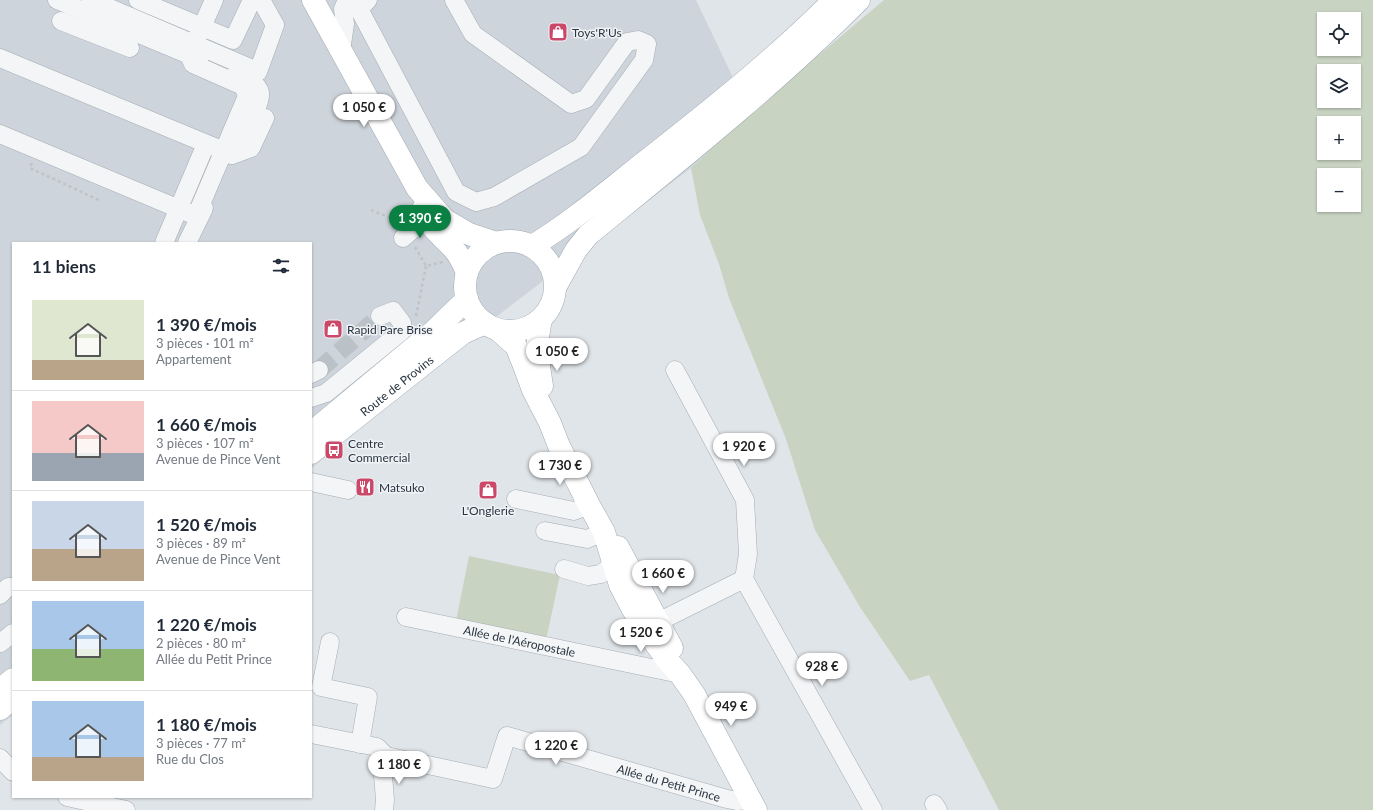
<!DOCTYPE html>
<html lang="fr">
<head>
<meta charset="utf-8">
<style>
	body { margin:0; font-family:Lato,sans-serif; background:#f6f6f7; color:#1f2937; height:100vh; display:flex; flex-direction:column; font-size:15px; white-space:nowrap }
	* { box-sizing:border-box; margin:0 }
	p { font-size:13px; color:#747a83 }
	.icon { flex:none; width:22px; height:22px; fill:none; stroke:currentColor; stroke-width:2; stroke-linecap:round; stroke-linejoin:round }
	.map { position:relative; flex:1; overflow:hidden }
	.drawer { position:absolute; left:12px; top:242px; width:300px; height:556px; display:flex; flex-direction:column; background:#fff; border-radius:0px; box-shadow:0 1px 3px #0004 }
	.drawer>* { flex:none }
	.tools { position:absolute; left:1317px; top:12px; display:grid; gap:8px }
	.tools a { display:grid; place-items:center; width:44px; height:44px; border-radius:0px; background:#fff; box-shadow:0 1px 3px #0004; font-size:20px }
	.price { position:absolute; translate:-50% -34px; padding:0 9px; border-radius:14px; background:#fff; color:#222; font-size:13px; line-height:26px; filter:drop-shadow(0 1px 2px #0008) }
	.price::after { content:''; position:absolute; left:50%; top:24px; width:12px; height:9px; margin-left:-6px; background:inherit; clip-path:polygon(0 0,100% 0,50% 100%) }
	.price.current { background:#0b8043; color:#fff }
	ul { padding:0; list-style:none }
	li { display:flex; align-items:center; gap:12px; height:100px; padding:0 20px }
	li+li { border-top:1px solid #e0e1e3 }
	li span { display:grid; place-items:center; flex:none; width:112px; height:80px; border-radius:0px; color:#555 }
	li>.icon { margin-inline-start:auto }
	span .icon { width:48px; height:48px; fill:#fffc; stroke-width:1 }
	li b { font-size:17px }
	h2 { display:flex; justify-content:space-between; align-items:center; height:48px; padding:0 20px; font-size:17px }
	.map>svg:first-child { display:block }
	.built { fill:#ced4db }
	.green { fill:#c8d3c2; fill-rule:evenodd }
	.lines { fill:none; stroke-linecap:round; stroke-linejoin:round }
	.minor-tunnel { stroke:#bbc2c7; stroke-width:18; stroke-dasharray:18 9; stroke-linecap:butt }
	.minor-casing { stroke:#a5acb3; stroke-width:19 }
	.major-casing { stroke:#a0aab4; stroke-width:23 }
	.path { stroke:#bec3c7; stroke-width:2.5; stroke-dasharray:3 3; stroke-linecap:butt }
	.minor { stroke:#f3f5f7; stroke-width:18 }
	.major { stroke:#fff; stroke-width:22 }
	.labels { text-anchor:middle; dominant-baseline:central; stroke-width:3; stroke-linejoin:round; paint-order:stroke }
	.poi-label { font-size:12px; fill:#293440; stroke:#f0f3f6; text-anchor:start }
	.street-label { font-size:12px; fill:#293440; stroke:#f0f3f6 }
</style>
</head>
<body>
<div class="map">
<svg width="1373" height="810" viewBox="0 0 1373 810">
	<rect width="100%" height="100%" fill="#e0e5e9"/>
	<path class="built" d="M 0,0 L 696,0 L 750,113 L 691,168 L 462,343 L 311,469 L 311,243 L 13,243 L 13,715 L 0,725 Z"/>
	<g class="green">
		<path d="M 884,0 L 1373,0 L 1373,810 L 999,810 L 929,675 L 910,681 L 860,607 L 815,530 L 786,439 L 729,298 L 719,264 L 700,215 L 691,168 L 750,113 ZM 1324,19 L 1354,19 L 1354,49 L 1324,49 ZM 1324,71 L 1354,71 L 1354,101 L 1324,101 ZM 1324,123 L 1354,123 L 1354,153 L 1324,153 ZM 1324,175 L 1354,175 L 1354,205 L 1324,205 Z"/>
		<path d="M 469,556 L 560,575 L 546,640 L 456,621 Z"/>
	</g>
	<g class="lines">
		<path class="minor-tunnel" d="M 319,370 L 380,316"/>
		<defs>
			<g id="minor">
				<path d="M 57,0 L 199,59"/>
				<path d="M 91,0 L 257,71"/>
				<path d="M 138,0 L 233,40 L 252,0"/>
				<path d="M 368,0 L 359,9 L 456,192 L 476,202 L 494,197 L 581,147 L 644,60 L 647,44 L 638,40 L 627,42 L 586,99 L 571,104 L 473,34 L 454,0"/>
				<path d="M 61,21 L 130,48"/>
				<path d="M 197,38 L 214,0"/>
				<path d="M 341,51 L 345,24 L 343,9 L 347,0"/>
				<path d="M 0,58 L 224,151"/>
				<path d="M 258,72 L 275,25 L 261,0"/>
				<path d="M 0,134 L 196,216 L 247,96 L 243,86 L 193,64 L 189,55"/>
				<path d="M 236,148 C 242,137 262,105 260,93 C 258,82 245,78 236,74"/>
				<path d="M 232,155 L 251,148 L 265,118"/>
				<path d="M 403,238 L 426,218"/>
				<path d="M 164,243 L 206,144"/>
				<path d="M 187,243 L 204,208"/>
				<path d="M 675,370 L 745,500 L 748,554 L 744,579 L 873,810"/>
				<path d="M 311,374 L 319,370"/>
				<path d="M 311,398 L 326,393 L 402,331 L 402,323 L 393,311 L 380,316"/>
				<path d="M 311,482 L 348,490"/>
				<path d="M 516,499 L 574,511 L 589,505"/>
				<path d="M 545,531 L 587,539 L 604,532"/>
				<path d="M 564,569 L 588,576 L 601,574 L 613,564"/>
				<path d="M 0,595 L 8,587 L 13,587"/>
				<path id="s1" d="M 406,617 L 680,674"/>
				<path d="M 658,622 L 744,579"/>
				<path d="M 330,642 L 321,687 L 368,697 L 360,744"/>
				<path d="M 0,643 L 13,633"/>
				<path d="M 311,734 L 377,747 L 386,756"/>
				<path id="s2" d="M 386,756 L 493,779 L 507,736 L 727,799 L 737,801 L 750,800"/>
				<path d="M 0,758 L 13,772"/>
				<path d="M 67,797 L 126,810"/>
				<path d="M 934,804 L 938,810"/>
				<path d="M 384,810 L 385,800 L 383,775 L 386,756"/>
			</g>
			<g id="major">
				<path d="M 313,0 L 417,188 L 445,220 L 469,234 L 496,243"/>
				<path d="M 423,209 C 428,229 445,237 457,253 C 461,259 464,266 467,272"/>
				<circle cx="510" cy="286" r="45"/>
				<path d="M 532,246 C 572,222 609,190 646,161 C 711,110 775,59 834,0"/>
				<path d="M 556,286 L 576,250 L 588,235 C 681,159 774,85 859,0"/>
				<path d="M 541,320 C 535,346 538,360 542,386"/>
				<path d="M 498,330 L 516,346 L 523,363 L 533,390 L 550,423 L 559,446 L 589,505 L 604,532 L 620,585 L 632,608 L 645,629 L 668,661 L 680,674 L 694,694 L 756,810"/>
				<path d="M 311,433 L 434,331 L 467,299"/>
				<path id="s3" d="M 311,453 L 454,340 L 463,333 L 485,323"/>
				<path d="M 618,547 L 672,648"/>
				<path d="M 0,690 L 13,679"/>
				<path d="M 0,709 L 13,698"/>
			</g>
		</defs>
		<use href="#minor" class="minor-casing"/>
		<use href="#major" class="major-casing"/>
		<g class="path">
			<path d="M 32,163 L 30,168 L 101,201"/>
			<path d="M 371,210 L 398,221"/>
			<path d="M 415,247 L 426,266 L 443,262"/>
			<path d="M 416,316 L 426,266"/>
		</g>
		<use href="#minor" class="minor"/>
		<use href="#major" class="major"/>
	</g>
	<defs>
		<symbol id="shop-square" viewBox="-11 -11 22 22"><rect x="-9" y="-9" width="18" height="18" rx="4" fill="#cb4869" stroke="#f0f3f6"/><path d="M-5-2.5h2.3a2.7 3.5 0 0 1 5.4 0H5L5.5 6h-11ZM-1.5-2.5h3a1.5 2.3 0 0 0-3 0Z" fill="#fff"/></symbol>
		<symbol id="bus-square" viewBox="-11 -11 22 22"><rect x="-9" y="-9" width="18" height="18" rx="4" fill="#cb4869" stroke="#f0f3f6"/><path d="M-5-6H5V4H4V6H2V4H-2V6H-4V4H-5ZM-3.5-4V0h7V-4ZM-3.5 1.2v1.5H-2V1.2ZM2 1.2v1.5H3.5V1.2Z" fill="#fff"/></symbol>
		<symbol id="restaurant-square" viewBox="-11 -11 22 22"><rect x="-9" y="-9" width="18" height="18" rx="4" fill="#cb4869" stroke="#f0f3f6"/><path d="M-5-6h1v4h1v-4h1v4h1v-4h1v5L-1.5 .5V6h-2V.5L-5-1ZM5-6V6H3V1.5H1.5Q1.5-4 5-6Z" fill="#fff"/></symbol>
	</defs>
	<g fill-rule="evenodd">
		<use href="#shop-square" x="547" y="21" width="22" height="22"/>
		<use href="#shop-square" x="322" y="318" width="22" height="22"/>
		<use href="#bus-square" x="323" y="439" width="22" height="22"/>
		<use href="#restaurant-square" x="354" y="476" width="22" height="22"/>
		<use href="#shop-square" x="477" y="479" width="22" height="22"/>
	</g>
	<g class="labels">
		<g class="poi-label">
			<text x="572" y="32">Toys'R'Us</text>
			<text x="347" y="329">Rapid Pare Brise</text>
			<text x="348" y="443">Centre<tspan x="348" dy="14">Commercial</tspan></text>
			<text x="379" y="487">Matsuko</text>
			<text x="488" y="510" text-anchor="middle">L'Onglerie</text>
		</g>
		<g class="street-label">
			<text stroke="none"><textPath href="#s3" startOffset="109">Route de Provins</textPath></text>
			<text stroke="none"><textPath href="#s1" startOffset="116">Allée de l'Aéropostale</textPath></text>
			<text stroke="none"><textPath href="#s2" startOffset="323">Allée du Petit Prince</textPath></text>
		</g>
	</g>
</svg>
<div class="tools">
<a><svg class="icon" aria-label="locate" viewBox="0 0 24 24"><circle cx="12" cy="12" r="6"/><path d="M12 2v4M12 18v4M2 12h4M18 12h4"/></svg></a>
<a><svg class="icon" aria-label="layers" viewBox="0 0 24 24"><path d="M12 4l9 5-9 5-9-5zM3 14l9 5 9-5"/></svg></a>
<a>+</a>
<a>−</a>
</div>
<b class="price" style="left:364px;top:128px">1 050 €</b>
<b class="price current" style="left:420px;top:239px">1 390 €</b>
<b class="price" style="left:557px;top:372px">1 050 €</b>
<b class="price" style="left:744px;top:467px">1 920 €</b>
<b class="price" style="left:560px;top:486px">1 730 €</b>
<b class="price" style="left:663px;top:594px">1 660 €</b>
<b class="price" style="left:641px;top:653px">1 520 €</b>
<b class="price" style="left:822px;top:687px">928 €</b>
<b class="price" style="left:731px;top:727px">949 €</b>
<b class="price" style="left:556px;top:766px">1 220 €</b>
<b class="price" style="left:399px;top:785px">1 180 €</b>
<section class="drawer">
<h2>11 biens<svg class="icon" aria-label="filters" viewBox="0 0 24 24"><path d="M4 7h16M4 17h16"/><circle cx="9" cy="7" r="2"/><circle cx="15" cy="17" r="2"/></svg></h2>
<ul>
<li><span style="background:linear-gradient(#dfe7d0 75%,#b9a48a 0)"><svg class="icon" aria-label="home" viewBox="0 0 24 24"><path d="M3 11l9-7 9 7M6 9v11h12V9"/></svg></span><div><b>1 390 €/mois</b><p>3 pièces · 101 m²</p><p>Appartement</p></div></li>
<li><span style="background:linear-gradient(#f6c9c9 65%,#9aa5b1 0)"><svg class="icon" aria-label="home" viewBox="0 0 24 24"><path d="M3 11l9-7 9 7M6 9v11h12V9"/></svg></span><div><b>1 660 €/mois</b><p>3 pièces · 107 m²</p><p>Avenue de Pince Vent</p></div></li>
<li><span style="background:linear-gradient(#c9d6e8 60%,#b9a48a 0)"><svg class="icon" aria-label="home" viewBox="0 0 24 24"><path d="M3 11l9-7 9 7M6 9v11h12V9"/></svg></span><div><b>1 520 €/mois</b><p>3 pièces · 89 m²</p><p>Avenue de Pince Vent</p></div></li>
<li><span style="background:linear-gradient(#a9c7e8 60%,#8fb573 0)"><svg class="icon" aria-label="home" viewBox="0 0 24 24"><path d="M3 11l9-7 9 7M6 9v11h12V9"/></svg></span><div><b>1 220 €/mois</b><p>2 pièces · 80 m²</p><p>Allée du Petit Prince</p></div></li>
<li><span style="background:linear-gradient(#a9c7e8 70%,#b9a48a 0)"><svg class="icon" aria-label="home" viewBox="0 0 24 24"><path d="M3 11l9-7 9 7M6 9v11h12V9"/></svg></span><div><b>1 180 €/mois</b><p>3 pièces · 77 m²</p><p>Rue du Clos</p></div></li>
</ul>
</section>
</div>
</body>
</html>
